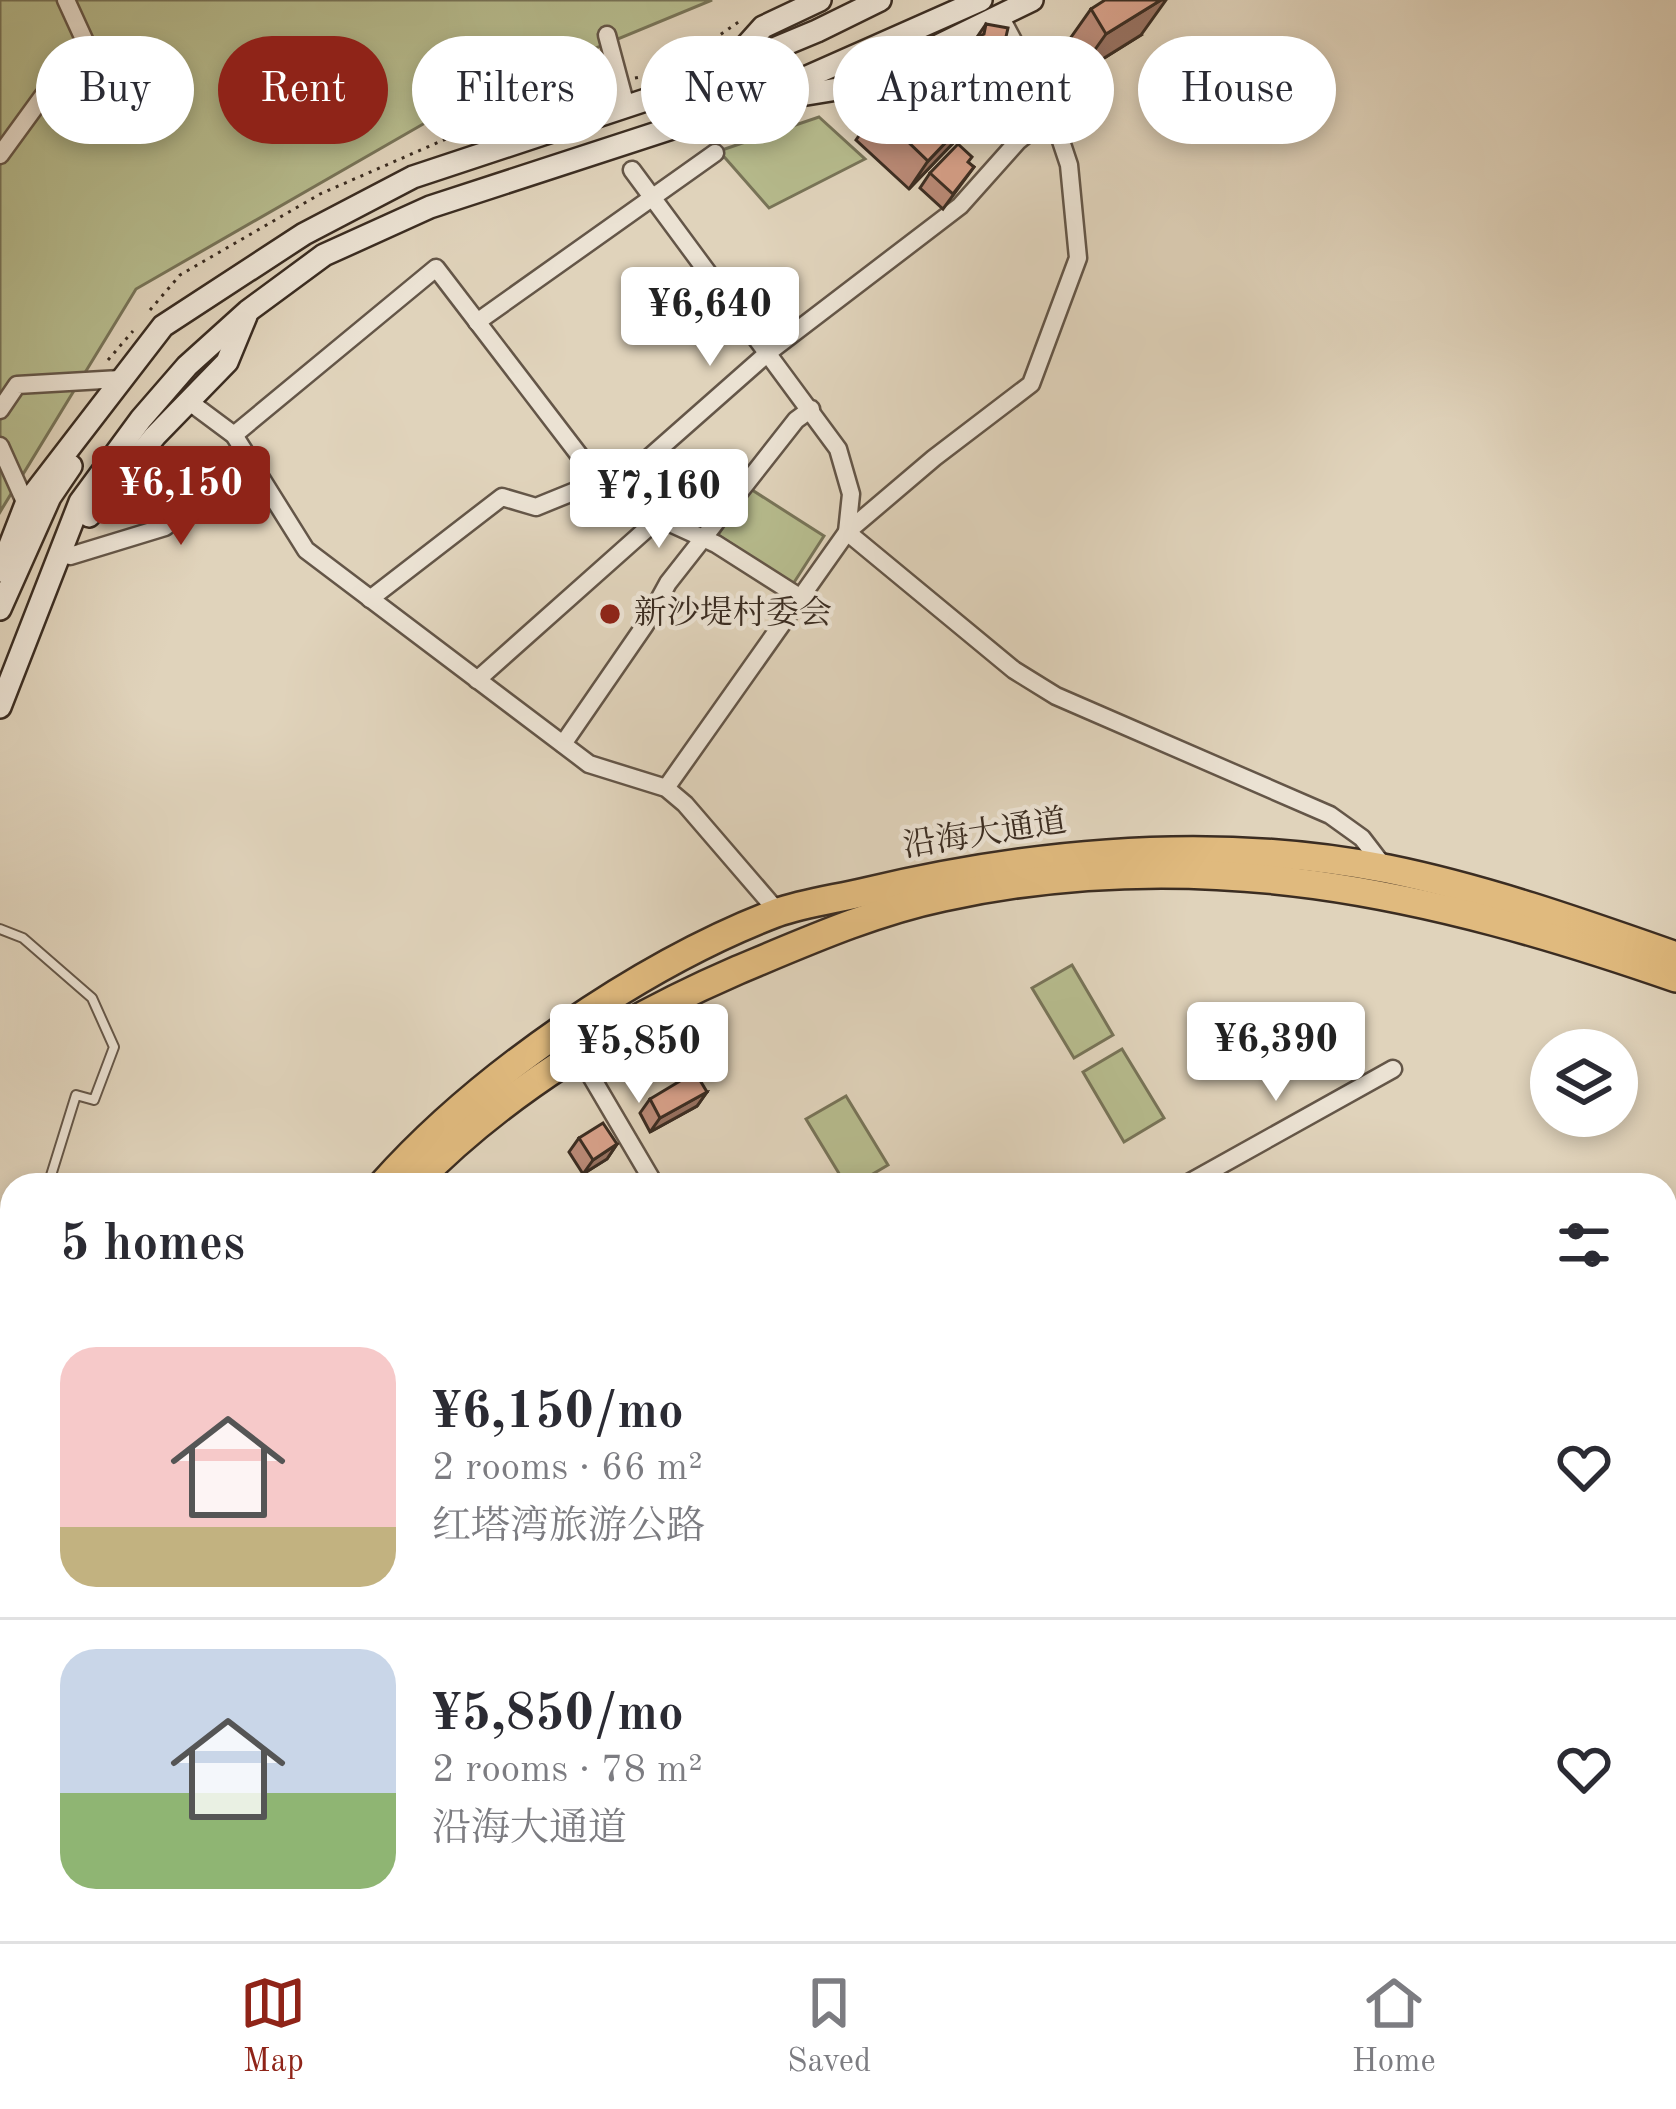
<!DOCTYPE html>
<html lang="en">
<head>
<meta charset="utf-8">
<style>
	body { margin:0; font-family:"Old Standard TT","Noto Serif SC",serif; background:#f2f2f3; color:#2b2b33; height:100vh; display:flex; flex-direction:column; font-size:45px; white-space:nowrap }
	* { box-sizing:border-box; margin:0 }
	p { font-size:39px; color:#7c7c81 }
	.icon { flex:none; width:66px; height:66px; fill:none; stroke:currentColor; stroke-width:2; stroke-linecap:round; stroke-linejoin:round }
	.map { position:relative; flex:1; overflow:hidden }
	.details { position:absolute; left:0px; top:1173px; width:1677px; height:768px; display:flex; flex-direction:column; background:#fff; border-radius:36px 36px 0 0; box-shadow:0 6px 18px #0003 }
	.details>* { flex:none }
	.banner { position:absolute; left:36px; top:36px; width:1605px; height:108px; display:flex; gap:24px }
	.controls { position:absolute; left:1530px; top:1029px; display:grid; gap:24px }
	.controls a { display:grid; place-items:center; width:108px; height:108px; border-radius:50%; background:#fff; box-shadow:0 6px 18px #0003; font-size:60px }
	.price { position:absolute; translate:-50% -102px; padding:0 27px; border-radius:12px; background:#fff; color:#222; font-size:39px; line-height:78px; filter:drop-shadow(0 3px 6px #0008) }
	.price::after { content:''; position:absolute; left:50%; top:72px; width:36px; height:27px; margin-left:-18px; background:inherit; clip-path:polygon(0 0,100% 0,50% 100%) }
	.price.active { background:#8f2418; color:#fff }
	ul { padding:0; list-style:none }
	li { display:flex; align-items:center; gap:36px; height:300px; padding:0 60px }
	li+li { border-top:3px solid #e1e1e2 }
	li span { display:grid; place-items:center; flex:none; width:336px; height:240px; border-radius:36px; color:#555 }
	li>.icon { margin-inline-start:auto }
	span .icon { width:144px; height:144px; fill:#fffc; stroke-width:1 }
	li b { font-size:51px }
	h2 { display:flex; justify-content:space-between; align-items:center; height:144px; padding:0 60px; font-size:51px }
	.chip { padding:0 42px; border-radius:54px; background:#fff; box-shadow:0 6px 18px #0003; font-size:42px; line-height:108px }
	.chip.active { background:#8f2418; color:#fff }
	.menu { display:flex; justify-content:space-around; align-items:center; height:168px; border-top:3px solid #e1e1e2; background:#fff; font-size:33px; color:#7c7c81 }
	.menu a { display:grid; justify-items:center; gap:6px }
	.menu .active { color:#8f2418 }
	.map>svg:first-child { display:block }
	.green { fill:#b6bb8d; stroke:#787458; stroke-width:3 }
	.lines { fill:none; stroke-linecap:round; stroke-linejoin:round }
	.service-casing { stroke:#645648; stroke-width:12 }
	.minor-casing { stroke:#645648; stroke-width:21 }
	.tertiary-casing { stroke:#645648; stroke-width:26 }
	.secondary-casing { stroke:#3b2d22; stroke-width:26 }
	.trunk-casing { stroke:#3b2d22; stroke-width:32 }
	.path { stroke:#3b2d22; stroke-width:3; stroke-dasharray:3 6; stroke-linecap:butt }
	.service { stroke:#ebe2d3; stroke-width:8 }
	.minor { stroke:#ebe2d3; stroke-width:16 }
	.tertiary { stroke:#ebe2d3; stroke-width:21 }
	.secondary { stroke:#ebe2d3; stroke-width:21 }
	.trunk { stroke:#e0ba7e; stroke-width:27 }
	.wall { fill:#ba8a77; stroke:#3b2d22; stroke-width:3 }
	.shaded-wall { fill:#977161; stroke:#3b2d22; stroke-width:3 }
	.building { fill:#d8a18a; stroke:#3b2d22; stroke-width:3 }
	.poi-dot { fill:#8f2418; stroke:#ebe2d3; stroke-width:4.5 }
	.labels { text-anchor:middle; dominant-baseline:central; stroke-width:9; stroke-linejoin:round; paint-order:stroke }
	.poi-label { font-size:33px; fill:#3b2d22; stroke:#ebe2d3; text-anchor:start }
	.street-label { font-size:33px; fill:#3b2d22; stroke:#ebe2d3 }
</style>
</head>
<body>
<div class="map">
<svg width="1676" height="1941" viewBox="0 0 1676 1941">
	<rect width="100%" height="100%" fill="#e0d3bb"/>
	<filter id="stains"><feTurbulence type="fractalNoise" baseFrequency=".00167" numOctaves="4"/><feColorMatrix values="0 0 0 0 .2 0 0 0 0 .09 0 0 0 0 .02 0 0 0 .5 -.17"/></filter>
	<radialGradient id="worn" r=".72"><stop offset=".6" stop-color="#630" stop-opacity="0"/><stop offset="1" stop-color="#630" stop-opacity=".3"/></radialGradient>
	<g class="green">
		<path d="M 0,0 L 712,0 L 451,108 L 136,289 L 0,512 Z"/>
		<path d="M 819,117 L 865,159 L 769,208 L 719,151 Z"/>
		<path d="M 749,488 L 824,536 L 793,584 L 718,535 Z"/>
		<path d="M 1072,965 L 1113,1035 L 1074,1058 L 1032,988 Z"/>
		<path d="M 1122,1049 L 1164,1118 L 1124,1142 L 1083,1072 Z"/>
		<path d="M 846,1096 L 888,1165 L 854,1185 L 846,1185 L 806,1119 Z"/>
		<path d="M 1673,1498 L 1676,1828 L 1666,1834 L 1665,1503 Z"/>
	</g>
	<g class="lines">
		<defs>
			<path id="service" d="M 0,929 L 23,938 L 92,998 L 114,1047 L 94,1100 L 76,1095 L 48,1185"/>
			<g id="minor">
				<path d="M 607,35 L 626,106"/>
				<path d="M 0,155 L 43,96 L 75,76 L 88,58 L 88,48 L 66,0"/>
				<path d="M 632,170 L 838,449 L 851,494 L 847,532 L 1014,670 L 1056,696 L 1330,815 L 1362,838 L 1385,868"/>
				<path d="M 477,322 L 715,153"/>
				<path d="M 191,403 L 234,435 L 306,550 L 589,764 L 666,788 L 685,804 L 778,912"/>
				<path d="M 0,410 L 17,385 L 120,379"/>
				<path d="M 234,435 L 436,268 L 599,481 L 659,518 L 716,544 L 801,598"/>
				<path d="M 0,446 L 26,504"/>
				<path d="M 70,556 L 165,527 L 250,461"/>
				<path d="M 370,599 L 502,497 L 536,507 L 642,464 L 769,352 L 960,206 L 1018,141 L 1052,114"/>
				<path d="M 477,680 L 659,518"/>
				<path d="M 563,744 L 645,625 L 668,583 L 796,420 L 811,409"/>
				<path d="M 666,788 L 847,532 L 934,458 L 1031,384 L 1078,258 L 1069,165 L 1052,114 L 1000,16"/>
				<path d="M 578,1054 L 655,1185"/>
				<path d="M 1185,1185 L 1393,1069"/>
				<path d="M 0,1612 L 12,1620"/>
				<path d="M 198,1929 L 206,1941"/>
				<path d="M 606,1929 L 613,1941"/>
				<path d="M 1013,1929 L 1019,1941"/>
				<path d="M 1087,1929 L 1094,1941"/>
				<path d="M 1453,1929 L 1460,1941"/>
				<path d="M 1622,1929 L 1628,1941"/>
				<path d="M 222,1941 L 243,1929"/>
				<path d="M 504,1941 L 525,1929"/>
				<path d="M 804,1941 L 825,1929"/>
				<path d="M 1188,1941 L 1208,1929"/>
				<path d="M 1420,1941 L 1440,1929"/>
			</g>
			<path id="tertiary" d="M 0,1442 L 12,1447"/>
			<g id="secondary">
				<path d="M 729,65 L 763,27 L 820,0"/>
				<path d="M 776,99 L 856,86 L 1032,0"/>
				<path d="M 89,516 L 155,436 L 227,362 L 246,316"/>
				<path d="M 0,571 L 26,504 L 163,326 L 304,234 L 413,177 L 673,91 L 817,31 L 880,0"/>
				<path d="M 0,609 L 50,497 L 71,466"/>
				<path d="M 0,707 L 80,502 L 141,419 L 187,366 L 248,311 L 324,255 L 430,207 L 746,104 L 981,0"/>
			</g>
			<g id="trunk">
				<path d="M 382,1185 C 478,1077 640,965 776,913 C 804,903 836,899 865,892 C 1034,852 1216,835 1388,869 C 1486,889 1582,923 1676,956"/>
				<path d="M 413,1185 C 503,1092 620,1021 738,970 C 805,942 872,912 943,897 C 1202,841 1431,893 1676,978"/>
				<path d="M 46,1929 L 48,1941"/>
				<path d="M 68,1929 L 70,1941"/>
			</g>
		</defs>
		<use href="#service" class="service-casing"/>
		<use href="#minor" class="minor-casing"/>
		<use href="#tertiary" class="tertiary-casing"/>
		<use href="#secondary" class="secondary-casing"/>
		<use href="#trunk" class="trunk-casing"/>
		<g class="path">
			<path d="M 669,70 L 740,21"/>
			<path d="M 635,78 L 661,73"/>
			<path d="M 150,310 L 180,275 L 320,194 L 455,135 L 479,119 L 499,94 L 516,84 L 541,76 L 565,75 L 602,85"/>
			<path d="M 108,360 L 133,331"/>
		</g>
		<use href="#service" class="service"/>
		<use href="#minor" class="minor"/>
		<use href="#tertiary" class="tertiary"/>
		<use href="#secondary" class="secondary"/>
		<use href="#trunk" class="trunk"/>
	</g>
	<g class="wall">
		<path d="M 1091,9 L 1141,35 L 1077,75 L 1062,50 Z"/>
		<path d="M 986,24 L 1025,59 L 1006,88 L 909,189 L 856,140 L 876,111 L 977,37 Z"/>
		<path d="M 968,163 L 974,167 L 943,209 L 920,188 L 930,173 Z"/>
		<path d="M 707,1092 L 697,1106 L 650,1132 L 640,1113 L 650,1099 Z"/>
		<path d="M 579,1138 L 617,1144 L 607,1159 L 583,1174 L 569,1152 Z"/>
		<path d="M 634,1929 L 737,1929 L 716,1941 L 641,1941 Z"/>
	</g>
	<g class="shaded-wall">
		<path d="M 1161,0 L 1166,0 L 1141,35 L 1077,75 L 1106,34 Z"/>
		<path d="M 1025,59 L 1006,88 L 909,189 L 928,161 Z"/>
		<path d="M 707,1092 L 697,1106 L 650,1132 L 660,1118 Z"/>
		<path d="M 617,1144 L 607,1159 L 583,1174 L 593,1160 Z"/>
		<path d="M 428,1929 L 436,1929 L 415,1941 L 407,1941 Z"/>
		<path d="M 730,1929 L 737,1929 L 716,1941 L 709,1941 Z"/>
	</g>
	<g class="building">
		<path d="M 1105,0 L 1161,0 L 1106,34 L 1091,9 Z"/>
		<path d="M 986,24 L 1008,28 L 1005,41 L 1025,59 L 928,161 L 876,111 L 923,62 L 984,34 Z"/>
		<path d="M 958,144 L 972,157 L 968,162 L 974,167 L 953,194 L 930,173 Z"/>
		<path d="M 695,1072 L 707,1092 L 660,1118 L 650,1099 Z"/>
		<path d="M 603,1123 L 617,1144 L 593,1160 L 579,1138 Z"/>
		<path d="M 293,1929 L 428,1929 L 407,1941 L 272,1941 Z"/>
		<path d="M 598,1929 L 605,1941 L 576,1941 L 597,1929 Z"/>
		<path d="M 643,1929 L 730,1929 L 709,1941 L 650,1941 Z"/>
		<path d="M 898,1929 L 1009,1929 L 1015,1939 L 1011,1941 L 877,1941 Z"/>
		<path d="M 1568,1929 L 1604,1929 L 1610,1941 L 1547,1941 Z"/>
	</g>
	<circle class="poi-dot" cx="610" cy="614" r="12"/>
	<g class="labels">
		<g class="poi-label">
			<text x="634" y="614">新沙堤村委会</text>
		</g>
		<g class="street-label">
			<text transform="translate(985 835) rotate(-9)">沿海大通道</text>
		</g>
	</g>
	<rect width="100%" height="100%" filter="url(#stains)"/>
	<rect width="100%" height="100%" fill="url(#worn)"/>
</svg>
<div class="controls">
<a><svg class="icon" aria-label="layers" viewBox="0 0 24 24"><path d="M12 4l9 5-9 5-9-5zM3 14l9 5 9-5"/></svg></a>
</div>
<b class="price" style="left:710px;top:369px">¥6,640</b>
<b class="price active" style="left:181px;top:548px">¥6,150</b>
<b class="price" style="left:659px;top:551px">¥7,160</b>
<b class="price" style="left:1276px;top:1104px">¥6,390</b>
<b class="price" style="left:639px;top:1106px">¥5,850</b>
<div class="banner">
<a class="chip">Buy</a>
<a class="chip active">Rent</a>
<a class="chip">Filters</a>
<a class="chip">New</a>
<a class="chip">Apartment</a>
<a class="chip">House</a>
</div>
<section class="details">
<h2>5 homes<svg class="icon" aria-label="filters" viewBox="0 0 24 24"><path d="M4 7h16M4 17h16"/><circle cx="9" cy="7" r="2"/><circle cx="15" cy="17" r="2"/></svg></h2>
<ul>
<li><span style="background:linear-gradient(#f6c9c9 75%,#c2b280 0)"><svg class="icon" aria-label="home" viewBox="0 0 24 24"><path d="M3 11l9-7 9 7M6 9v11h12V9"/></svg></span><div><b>¥6,150/mo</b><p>2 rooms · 66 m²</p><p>红塔湾旅游公路</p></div><svg class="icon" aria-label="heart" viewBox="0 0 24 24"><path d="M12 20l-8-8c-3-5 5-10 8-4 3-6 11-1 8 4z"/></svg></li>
<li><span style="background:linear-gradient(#c9d6e8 60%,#8fb573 0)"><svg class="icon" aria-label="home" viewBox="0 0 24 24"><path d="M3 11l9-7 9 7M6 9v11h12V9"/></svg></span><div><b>¥5,850/mo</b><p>2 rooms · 78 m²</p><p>沿海大通道</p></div><svg class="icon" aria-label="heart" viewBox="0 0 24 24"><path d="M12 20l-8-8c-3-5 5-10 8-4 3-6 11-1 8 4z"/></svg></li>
</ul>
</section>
</div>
<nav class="menu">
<a class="active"><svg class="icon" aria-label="map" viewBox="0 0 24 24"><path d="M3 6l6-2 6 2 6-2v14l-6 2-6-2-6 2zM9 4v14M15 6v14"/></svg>Map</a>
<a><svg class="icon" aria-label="saved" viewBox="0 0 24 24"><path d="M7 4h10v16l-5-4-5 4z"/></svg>Saved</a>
<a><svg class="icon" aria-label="home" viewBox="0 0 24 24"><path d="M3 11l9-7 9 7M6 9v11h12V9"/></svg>Home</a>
</nav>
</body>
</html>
